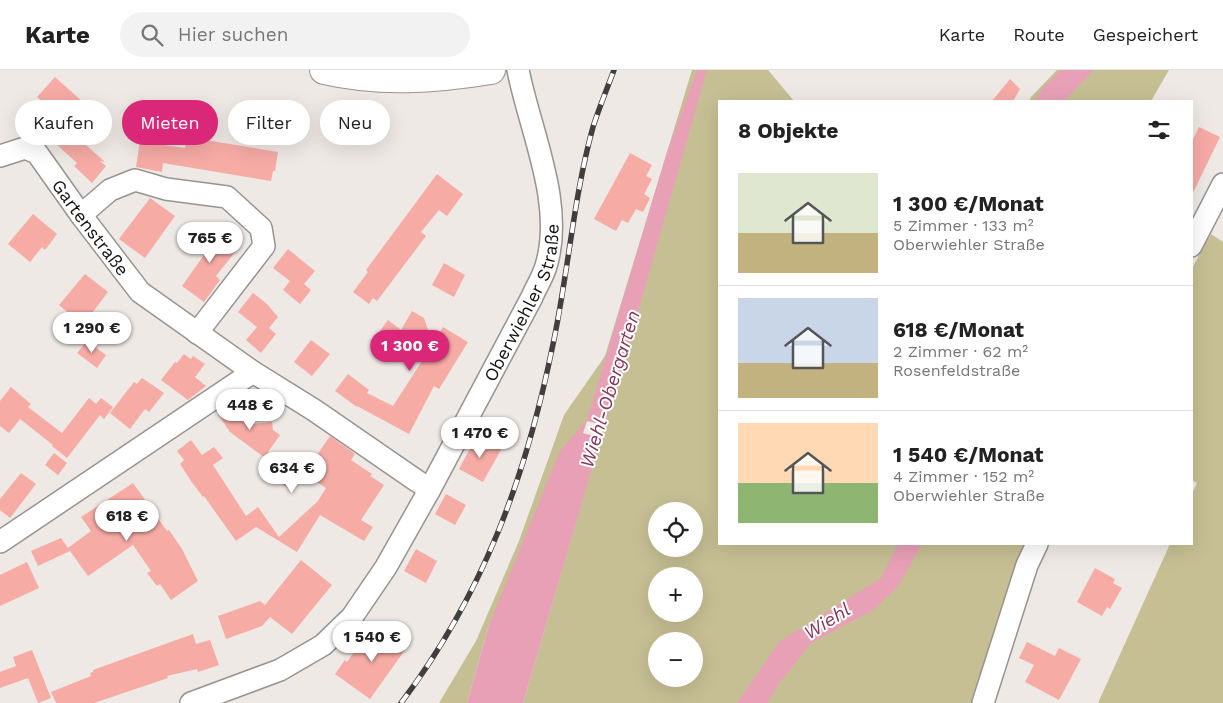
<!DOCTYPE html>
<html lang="de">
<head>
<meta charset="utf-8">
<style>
	body { margin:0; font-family:"Work Sans",sans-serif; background:#f2f2f2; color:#222; height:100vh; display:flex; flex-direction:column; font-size:19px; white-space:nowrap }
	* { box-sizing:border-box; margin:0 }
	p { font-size:16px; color:#767676 }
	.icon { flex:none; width:28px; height:28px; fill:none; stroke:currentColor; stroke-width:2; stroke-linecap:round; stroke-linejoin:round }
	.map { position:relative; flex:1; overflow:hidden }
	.panel { position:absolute; left:718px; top:30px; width:475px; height:445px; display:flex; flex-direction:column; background:#fff; border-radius:0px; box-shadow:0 5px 20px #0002 }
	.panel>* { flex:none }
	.guide { position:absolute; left:15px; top:30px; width:475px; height:45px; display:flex; gap:10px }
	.buttons { position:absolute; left:648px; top:432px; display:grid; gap:10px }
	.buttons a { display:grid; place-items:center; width:55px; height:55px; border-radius:50%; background:#fff; box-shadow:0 5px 20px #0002; font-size:25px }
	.price { position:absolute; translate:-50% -42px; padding:0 11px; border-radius:18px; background:#fff; color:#222; font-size:16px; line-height:32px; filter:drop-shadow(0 1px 2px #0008) }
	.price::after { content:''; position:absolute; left:50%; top:30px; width:15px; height:11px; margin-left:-8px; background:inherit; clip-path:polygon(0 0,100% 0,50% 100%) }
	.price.active { background:#db2777; color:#fff }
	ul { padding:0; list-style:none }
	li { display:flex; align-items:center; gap:15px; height:125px; padding:0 20px }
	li+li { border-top:1px solid #e0e0e0 }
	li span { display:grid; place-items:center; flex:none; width:140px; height:100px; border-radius:0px; color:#555 }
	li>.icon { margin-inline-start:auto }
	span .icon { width:60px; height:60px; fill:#fffc; stroke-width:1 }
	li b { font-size:21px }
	h2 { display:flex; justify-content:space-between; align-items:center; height:60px; padding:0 20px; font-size:21px }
	.tag { padding:0 18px; border-radius:22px; background:#fff; box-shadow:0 5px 20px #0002; font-size:18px; line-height:45px }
	.tag.active { background:#db2777; color:#fff }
	header { display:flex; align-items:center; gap:30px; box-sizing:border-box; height:70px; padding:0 25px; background:#fff; border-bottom:1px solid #e0e0e0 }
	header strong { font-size:24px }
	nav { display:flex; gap:28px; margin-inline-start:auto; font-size:18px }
	.search { width:350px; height:45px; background:#f2f2f2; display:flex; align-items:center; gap:12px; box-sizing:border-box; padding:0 18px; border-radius:28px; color:#767676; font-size:19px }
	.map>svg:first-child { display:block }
	.green { fill:#c6bf94; fill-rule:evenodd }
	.water { fill:#e8a0b6 }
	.pier { fill:#efe9e5 }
	.building { fill:#f6aba5 }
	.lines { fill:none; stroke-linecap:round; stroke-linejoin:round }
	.street-casing { stroke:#999390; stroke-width:24 }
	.secondary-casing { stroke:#999390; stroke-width:30 }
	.street { stroke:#fff; stroke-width:21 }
	.secondary { stroke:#fff; stroke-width:28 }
	.rail-casing { stroke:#413e3d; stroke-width:5.5 }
	.rail { stroke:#fff; stroke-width:4; stroke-dasharray:11; stroke-linecap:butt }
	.labels { text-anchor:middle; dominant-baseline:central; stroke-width:4; stroke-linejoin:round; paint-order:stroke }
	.street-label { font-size:18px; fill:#151312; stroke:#fff }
	.water-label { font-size:19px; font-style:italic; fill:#873354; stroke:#fff }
</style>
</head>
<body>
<header>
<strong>Karte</strong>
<div class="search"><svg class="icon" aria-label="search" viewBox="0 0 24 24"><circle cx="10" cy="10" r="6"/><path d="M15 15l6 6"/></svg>Hier suchen</div>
<nav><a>Karte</a><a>Route</a><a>Gespeichert</a></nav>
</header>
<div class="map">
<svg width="1223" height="633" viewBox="0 0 1223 633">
	<rect width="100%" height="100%" fill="#efe9e5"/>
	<g class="green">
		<path d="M 692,0 L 768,0 L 794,31 L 719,31 L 719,474 L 1029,474 L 982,633 L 523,633 L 594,390 L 489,555 L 467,633 L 439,633 L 476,571 L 519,471 L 564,345 L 605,286 ZM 656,441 L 694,441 L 694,479 L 656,479 ZM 656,506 L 694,506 L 694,544 L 656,544 ZM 656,571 L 694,571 L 694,609 L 656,609 Z"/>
		<path d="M 1057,0 L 1169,0 L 1151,31 L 1029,31 L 1031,27 Z"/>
		<path d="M 1211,164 L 1223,172 L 1223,633 L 1098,633 L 1170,474 L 1191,474 L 1191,426 L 1197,413 L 1191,409 L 1191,200 Z"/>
	</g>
	<g class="water">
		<path d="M 697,0 L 707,0 L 633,259 L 523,633 L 467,633 L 489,555 L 560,381 L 587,350 L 667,82 Z"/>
		<path d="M 1061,0 L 1094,0 L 1064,31 L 1035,31 L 1042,19 Z"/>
		<path d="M 898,474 L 922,474 L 898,516 L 873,540 L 811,573 L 780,612 L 767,633 L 737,633 L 779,572 L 881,508 Z"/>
	</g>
	<path class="pier" d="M 587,351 L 604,355 L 601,368 L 583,363 Z"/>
	<g class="building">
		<path d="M 55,7 L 84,33 L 66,53 L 37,27 Z"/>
		<path d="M 1010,9 L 1020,19 L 1013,31 L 992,31 Z"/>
		<path d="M 58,50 L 105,92 L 100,91 L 106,96 L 92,113 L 74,96 L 77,93 L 45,64 Z"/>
		<path d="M 1199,57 L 1220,67 L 1191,127 L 1191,73 Z"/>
		<path d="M 187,67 L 278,82 L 275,101 L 273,101 L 271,111 L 163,93 L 162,102 L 136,97 L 140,71 L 146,72 L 152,68 L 156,74 L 185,78 Z"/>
		<path d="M 630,83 L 652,95 L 646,106 L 652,109 L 644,124 L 650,128 L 643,142 L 636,139 L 628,153 L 622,150 L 616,161 L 594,149 Z"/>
		<path d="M 437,104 L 463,124 L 447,146 L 439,140 L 421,162 L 426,166 L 377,231 L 373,228 L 369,234 L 353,222 L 368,202 L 366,200 Z"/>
		<path d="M 150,128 L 175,146 L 145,188 L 119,169 Z"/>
		<path d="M 33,144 L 57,164 L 45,180 L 42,177 L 30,192 L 8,174 Z"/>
		<path d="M 214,157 L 239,177 L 216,206 L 220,210 L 204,232 L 182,216 L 204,185 L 197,180 Z"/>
		<path d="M 288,179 L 315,201 L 304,214 L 311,220 L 300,234 L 283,220 L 290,211 L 273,198 Z"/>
		<path d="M 444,193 L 465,205 L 454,227 L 432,215 Z"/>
		<path d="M 85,204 L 108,222 L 83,255 L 59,235 Z"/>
		<path d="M 253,223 L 267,234 L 278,247 L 269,258 L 276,264 L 261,283 L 246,270 L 257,257 L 238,242 Z"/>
		<path d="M 412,241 L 424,248 L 433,274 L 443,257 L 468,272 L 439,319 L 434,316 L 409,364 L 357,336 L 357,337 L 335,321 L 348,304 L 369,320 L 367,323 L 393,336 L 422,291 L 377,265 L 388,250 L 401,260 Z"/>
		<path d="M 311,270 L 330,284 L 312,306 L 294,292 Z"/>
		<path d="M 87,271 L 106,285 L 97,298 L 77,283 Z"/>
		<path d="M 184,284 L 191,289 L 193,286 L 205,294 L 195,307 L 206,316 L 188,330 L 161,310 L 175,292 L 177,293 Z"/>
		<path d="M 142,308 L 164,323 L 149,342 L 145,339 L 130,359 L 110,343 L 134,312 L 137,314 Z"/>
		<path d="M 11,317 L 31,334 L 28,337 L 62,363 L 89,328 L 96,334 L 101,328 L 113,337 L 104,349 L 100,345 L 67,388 L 52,376 L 53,375 L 20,349 L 9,363 L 0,356 L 0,331 Z"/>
		<path d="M 234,333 L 250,356 L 252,354 L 272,352 L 273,360 L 280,365 L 268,382 L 274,391 L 272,393 L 230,362 L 218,344 Z"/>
		<path d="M 330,366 L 355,384 L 351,390 L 372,404 L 370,406 L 384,415 L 361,450 L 373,457 L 364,471 L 320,445 L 297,482 L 256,457 L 236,471 L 204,426 L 203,427 L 191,411 L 180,394 L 184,390 L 177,381 L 191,370 L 202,385 L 214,377 L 223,388 L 213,395 L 246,446 L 258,437 L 279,467 L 318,431 L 326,418 L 304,404 Z"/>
		<path d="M 477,366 L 502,378 L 483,412 L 459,399 Z"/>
		<path d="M 54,383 L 67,393 L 58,405 L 45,395 Z"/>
		<path d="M 279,391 L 300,406 L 291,420 L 268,405 Z"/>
		<path d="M 21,403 L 36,414 L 10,448 L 0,440 L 0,429 Z"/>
		<path d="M 133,413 L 167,461 L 169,460 L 182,479 L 198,511 L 171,530 L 160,514 L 157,516 L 147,503 L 151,501 L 133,475 L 88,506 L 70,481 L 38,496 L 31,481 L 61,468 L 68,478 L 91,461 L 81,447 Z"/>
		<path d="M 446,424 L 466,435 L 455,455 L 435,444 Z"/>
		<path d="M 416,479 L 437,491 L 426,513 L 404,501 Z"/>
		<path d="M 301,490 L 332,515 L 292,564 L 270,547 L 262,556 L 226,569 L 218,546 L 260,531 L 265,535 Z"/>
		<path d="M 27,492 L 39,518 L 0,536 L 0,505 Z"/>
		<path d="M 1095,498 L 1115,509 L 1113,513 L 1122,518 L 1110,539 L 1107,537 L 1102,546 L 1077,532 Z"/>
		<path d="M 377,559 L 383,564 L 384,562 L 407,577 L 370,629 L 335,604 L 345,590 L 347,592 L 357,578 L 361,581 Z"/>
		<path d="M 193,564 L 196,574 L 210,570 L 219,595 L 198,602 L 197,599 L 167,606 L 168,608 L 94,633 L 56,633 L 51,622 L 91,606 L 90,603 L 93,602 L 93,600 Z"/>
		<path d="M 1027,572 L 1055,586 L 1059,578 L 1081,589 L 1059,630 L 1025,612 L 1034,595 L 1019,588 Z"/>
		<path d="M 32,580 L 51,628 L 38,633 L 28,608 L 0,618 L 0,602 L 16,596 L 13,587 Z"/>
	</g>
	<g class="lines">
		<defs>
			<g id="street">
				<path id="s1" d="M 0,86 L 25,78 L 37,83 L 81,145 L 140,222 L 253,302 L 314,340 L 417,411 L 430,419"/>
				<path d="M 81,145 L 110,120 L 135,110 L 166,119 L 227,127 L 261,158 L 264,176 L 197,263"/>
				<path d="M 1191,176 L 1223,114"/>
				<path d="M 0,472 L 253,302"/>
				<path id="s2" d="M 191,633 L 280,600 L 323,575 L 352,547 L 386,497 L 430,419 L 532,227 C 536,217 543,207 546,196 C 565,134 530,61 518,0"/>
				<path d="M 983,633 L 1027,495 L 1037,474"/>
			</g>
			<path id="secondary" d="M 324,0 C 379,13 436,9 491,0"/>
		</defs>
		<use href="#street" class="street-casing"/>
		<use href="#secondary" class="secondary-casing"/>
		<use href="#street" class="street"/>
		<use href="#secondary" class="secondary"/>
		<defs>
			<path id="rail" d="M 401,633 C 482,526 525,410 552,279 C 568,206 573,129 593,57 C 599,38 607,19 614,0"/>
		</defs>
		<use href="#rail" class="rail-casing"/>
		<use href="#rail" class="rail"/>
	</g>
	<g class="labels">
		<g class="street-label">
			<text stroke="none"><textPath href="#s1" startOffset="131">Gartenstraße</textPath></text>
			<text stroke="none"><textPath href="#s2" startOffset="544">Oberwiehler Straße</textPath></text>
		</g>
		<g class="water-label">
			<text transform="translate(610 319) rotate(-73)">Wiehl-Obergarten</text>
			<text transform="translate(827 551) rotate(-32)">Wiehl</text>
		</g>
	</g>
</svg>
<div class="buttons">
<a><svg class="icon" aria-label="locate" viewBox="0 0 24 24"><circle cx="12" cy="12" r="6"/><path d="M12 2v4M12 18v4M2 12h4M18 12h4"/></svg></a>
<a>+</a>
<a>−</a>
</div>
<b class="price" style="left:210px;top:194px">765 €</b>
<b class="price" style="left:92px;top:284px">1 290 €</b>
<b class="price active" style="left:410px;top:302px">1 300 €</b>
<b class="price" style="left:250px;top:361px">448 €</b>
<b class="price" style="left:480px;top:389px">1 470 €</b>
<b class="price" style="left:292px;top:424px">634 €</b>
<b class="price" style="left:127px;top:472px">618 €</b>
<b class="price" style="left:372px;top:593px">1 540 €</b>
<div class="guide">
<a class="tag">Kaufen</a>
<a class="tag active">Mieten</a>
<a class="tag">Filter</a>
<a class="tag">Neu</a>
</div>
<section class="panel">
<h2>8 Objekte<svg class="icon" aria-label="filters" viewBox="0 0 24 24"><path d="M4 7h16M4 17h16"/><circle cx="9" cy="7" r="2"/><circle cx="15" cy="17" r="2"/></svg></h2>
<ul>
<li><span style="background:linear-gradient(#dfe7d0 60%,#c2b280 0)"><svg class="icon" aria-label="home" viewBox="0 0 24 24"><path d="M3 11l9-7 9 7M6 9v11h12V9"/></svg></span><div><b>1 300 €/Monat</b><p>5 Zimmer · 133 m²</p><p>Oberwiehler Straße</p></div></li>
<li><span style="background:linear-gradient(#c9d6e8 65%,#c2b280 0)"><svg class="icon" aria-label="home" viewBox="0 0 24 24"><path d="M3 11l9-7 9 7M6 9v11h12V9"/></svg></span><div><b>618 €/Monat</b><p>2 Zimmer · 62 m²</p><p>Rosenfeldstraße</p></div></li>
<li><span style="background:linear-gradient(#ffd9b3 60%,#8fb573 0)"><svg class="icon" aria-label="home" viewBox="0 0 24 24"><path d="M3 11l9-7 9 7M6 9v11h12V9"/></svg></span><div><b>1 540 €/Monat</b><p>4 Zimmer · 152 m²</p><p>Oberwiehler Straße</p></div></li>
</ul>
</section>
</div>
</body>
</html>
